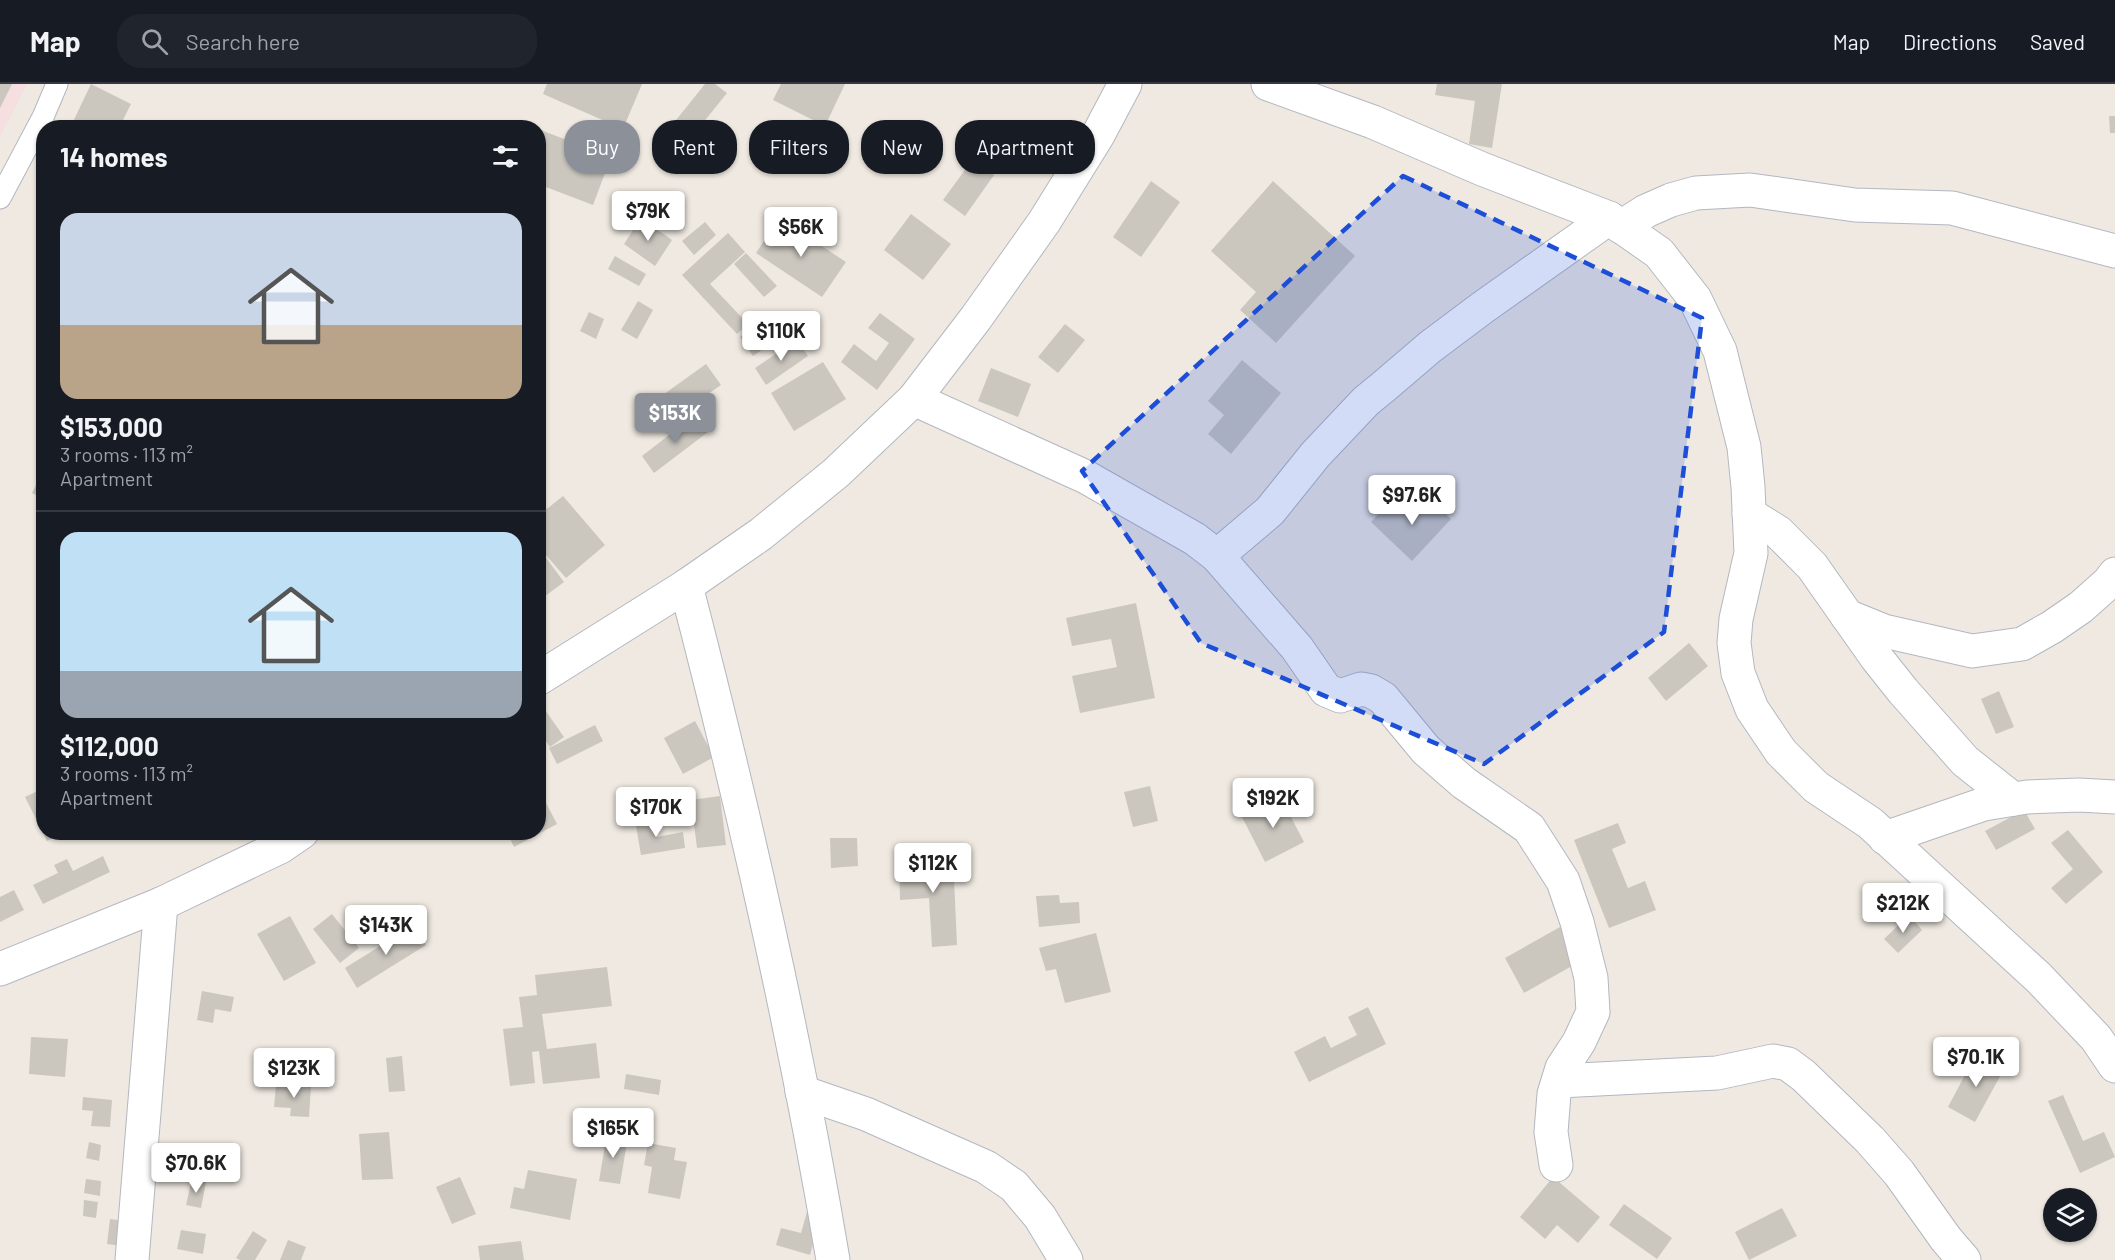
<!DOCTYPE html>
<html lang="en">
<head>
<meta charset="utf-8">
<style>
	body { margin:0; font-family:Barlow,sans-serif; background:#20242c; color:#f1f3f6; height:100vh; display:flex; flex-direction:column; font-size:22px; white-space:nowrap }
	* { box-sizing:border-box; margin:0 }
	p { font-size:20px; color:#9ea1a6 }
	.icon { flex:none; width:33px; height:33px; fill:none; stroke:currentColor; stroke-width:2; stroke-linecap:round; stroke-linejoin:round }
	.map { position:relative; flex:1; overflow:hidden }
	.side { position:absolute; left:36px; top:36px; width:510px; height:720px; display:flex; flex-direction:column; background:#171b24; border-radius:24px; box-shadow:0 2px 4px #0004 }
	.side>* { flex:none }
	.guide { position:absolute; left:564px; top:36px; width:570px; height:54px; display:flex; gap:12px }
	.fabs { position:absolute; left:2043px; top:1104px; display:grid; gap:12px }
	.fabs a { display:grid; place-items:center; width:54px; height:54px; border-radius:50%; background:#171b24; box-shadow:0 2px 4px #0004; font-size:30px }
	.price { position:absolute; translate:-50% -51px; padding:0 14px; border-radius:6px; background:#fff; color:#222; font-size:20px; line-height:39px; filter:drop-shadow(0 2px 3px #0008) }
	.price::after { content:''; position:absolute; left:50%; top:36px; width:18px; height:14px; margin-left:-9px; background:inherit; clip-path:polygon(0 0,100% 0,50% 100%) }
	.price.current { background:#8c9099; color:#fff }
	ul { padding:0; list-style:none }
	li { display:grid; align-content:center; gap:12px; height:318px; padding:0 24px }
	li+li { border-top:2px solid #363941 }
	li span { display:grid; place-items:center; height:186px; border-radius:18px; color:#555 }
	li>.icon { margin-inline-start:auto }
	span .icon { width:108px; height:108px; fill:#fffc; stroke-width:1 }
	li b { font-size:26px }
	h2 { display:flex; justify-content:space-between; align-items:center; height:72px; padding:0 24px; font-size:26px }
	.tag { padding:0 21px; border-radius:24px; background:#171b24; box-shadow:0 2px 4px #0004; font-size:21px; line-height:54px }
	.tag.current { background:#8c9099; color:#fff }
	header { display:flex; align-items:center; gap:36px; box-sizing:border-box; height:84px; padding:0 30px; background:#171b24; border-bottom:2px solid #363941 }
	header strong { font-size:28px }
	nav { display:flex; gap:33px; margin-inline-start:auto; font-size:21px }
	.search { width:420px; height:54px; background:#20242c; display:flex; align-items:center; gap:15px; box-sizing:border-box; padding:0 21px; border-radius:24px; color:#9ea1a6; font-size:22px }
	.map>svg:first-child { display:block }
	.medical { fill:#f5dfe0 }
	.building { fill:#cbc7bf }
	.lines { fill:none; stroke-linecap:round; stroke-linejoin:round }
	.service-casing { stroke:#b4b7c1; stroke-width:23 }
	.minor-casing { stroke:#b4b7c1; stroke-width:35 }
	.service { stroke:#fff; stroke-width:21 }
	.minor { stroke:#fff; stroke-width:33 }
	.marked { fill:#1d4ed8; fill-opacity:0.2; stroke:#1d4ed8; stroke-width:4.5; stroke-dasharray:12 8; stroke-linejoin:round }
</style>
</head>
<body>
<header>
<strong>Map</strong>
<div class="search"><svg class="icon" aria-label="search" viewBox="0 0 24 24"><circle cx="10" cy="10" r="6"/><path d="M15 15l6 6"/></svg>Search here</div>
<nav><a>Map</a><a>Directions</a><a>Saved</a></nav>
</header>
<div class="map">
<svg width="2115" height="1176" viewBox="0 0 2115 1176">
	<rect width="100%" height="100%" fill="#efe9e1"/>
	<path class="medical" d="M 0,0 L 27,0 L 0,53 Z"/>
	<g class="building">
		<path d="M 0,0 L 12,0 L 0,24 Z"/>
		<path d="M 91,0 L 131,20 L 119,44 L 70,44 Z"/>
		<path d="M 547,0 L 642,0 L 623,45 L 543,10 Z"/>
		<path d="M 705,0 L 715,0 L 727,9 L 682,65 L 664,51 Z"/>
		<path d="M 781,0 L 845,0 L 825,42 L 773,16 Z"/>
		<path d="M 1437,0 L 1502,0 L 1492,64 L 1469,60 L 1475,17 L 1435,11 Z"/>
		<path d="M 2109,32 L 2115,32 L 2115,49 L 2110,49 Z"/>
		<path d="M 538,45 L 611,73 L 593,121 L 538,100 Z"/>
		<path d="M 973,75 L 994,91 L 965,132 L 943,116 Z"/>
		<path d="M 1151,97 L 1180,118 L 1141,173 L 1113,153 Z"/>
		<path d="M 1273,97 L 1355,172 L 1276,259 L 1240,226 L 1256,208 L 1211,167 Z"/>
		<path d="M 911,130 L 951,160 L 923,196 L 884,166 Z"/>
		<path d="M 641,134 L 672,156 L 655,182 L 624,160 Z"/>
		<path d="M 779,134 L 846,178 L 822,213 L 756,169 Z"/>
		<path d="M 705,138 L 716,151 L 694,171 L 682,157 Z"/>
		<path d="M 728,149 L 745,168 L 710,200 L 748,240 L 737,250 L 682,191 Z"/>
		<path d="M 746,169 L 777,202 L 764,213 L 734,180 Z"/>
		<path d="M 615,172 L 646,190 L 639,202 L 608,185 Z"/>
		<path d="M 638,217 L 653,226 L 637,255 L 621,246 Z"/>
		<path d="M 589,228 L 604,235 L 596,255 L 580,247 Z"/>
		<path d="M 775,229 L 788,248 L 753,272 L 740,253 Z"/>
		<path d="M 880,229 L 915,255 L 877,306 L 841,278 L 854,260 L 876,277 L 889,259 L 868,244 Z"/>
		<path d="M 1065,240 L 1085,256 L 1058,289 L 1038,273 Z"/>
		<path d="M 797,256 L 808,272 L 766,301 L 755,284 Z"/>
		<path d="M 1242,276 L 1281,309 L 1231,370 L 1208,350 L 1224,331 L 1208,317 Z"/>
		<path d="M 823,278 L 846,315 L 794,347 L 771,309 Z"/>
		<path d="M 706,280 L 721,301 L 667,338 L 653,318 Z"/>
		<path d="M 991,284 L 1031,300 L 1018,333 L 978,317 Z"/>
		<path d="M 695,331 L 708,348 L 654,389 L 642,372 Z"/>
		<path d="M 44,385 L 44,415 L 32,409 Z"/>
		<path d="M 563,412 L 605,461 L 566,494 L 538,462 L 538,432 Z"/>
		<path d="M 1427,412 L 1451,435 L 1412,477 L 1371,438 L 1391,417 L 1407,433 Z"/>
		<path d="M 538,463 L 564,498 L 544,513 L 538,506 Z"/>
		<path d="M 1136,519 L 1155,614 L 1080,629 L 1072,592 L 1117,583 L 1111,555 L 1072,562 L 1066,534 Z"/>
		<path d="M 538,548 L 546,560 L 538,565 Z"/>
		<path d="M 1689,559 L 1708,582 L 1666,617 L 1648,594 Z"/>
		<path d="M 1999,607 L 2014,643 L 1996,650 L 1981,615 Z"/>
		<path d="M 543,623 L 564,653 L 550,663 L 538,646 L 538,626 Z"/>
		<path d="M 695,637 L 714,673 L 683,690 L 664,654 Z"/>
		<path d="M 595,641 L 603,657 L 557,680 L 549,664 Z"/>
		<path d="M 1150,702 L 1158,737 L 1133,743 L 1124,708 Z"/>
		<path d="M 44,704 L 44,748 L 66,748 L 47,757 L 25,713 Z"/>
		<path d="M 720,712 L 726,761 L 697,764 L 691,716 Z"/>
		<path d="M 1280,712 L 1304,758 L 1265,778 L 1242,733 Z"/>
		<path d="M 545,717 L 557,740 L 514,763 L 507,748 L 538,748 L 538,720 Z"/>
		<path d="M 2024,726 L 2035,745 L 1996,766 L 1985,747 Z"/>
		<path d="M 653,733 L 657,753 L 683,748 L 685,764 L 641,771 L 635,736 Z"/>
		<path d="M 1618,739 L 1626,759 L 1612,765 L 1628,804 L 1645,797 L 1656,826 L 1609,844 L 1574,756 Z"/>
		<path d="M 2068,746 L 2103,788 L 2066,820 L 2051,804 L 2073,785 L 2051,759 Z"/>
		<path d="M 830,754 L 857,754 L 858,782 L 831,784 Z"/>
		<path d="M 103,772 L 110,788 L 43,820 L 33,801 L 58,789 L 54,781 L 67,775 L 73,787 Z"/>
		<path d="M 953,772 L 957,861 L 932,863 L 929,814 L 900,816 L 899,775 Z"/>
		<path d="M 14,806 L 24,826 L 0,838 L 0,813 Z"/>
		<path d="M 1059,811 L 1060,819 L 1079,818 L 1080,839 L 1039,843 L 1036,812 Z"/>
		<path d="M 332,830 L 359,864 L 340,879 L 313,845 Z"/>
		<path d="M 1909,831 L 1922,846 L 1898,869 L 1884,855 Z"/>
		<path d="M 290,832 L 316,879 L 284,897 L 257,850 Z"/>
		<path d="M 414,841 L 426,861 L 357,904 L 345,884 Z"/>
		<path d="M 1560,843 L 1579,878 L 1524,909 L 1505,874 Z"/>
		<path d="M 1096,849 L 1111,908 L 1065,919 L 1056,885 L 1046,887 L 1039,864 Z"/>
		<path d="M 607,883 L 612,922 L 542,930 L 547,965 L 596,959 L 600,994 L 543,1000 L 539,967 L 532,968 L 535,999 L 510,1002 L 503,945 L 523,943 L 519,913 L 537,911 L 535,891 Z"/>
		<path d="M 202,907 L 234,913 L 231,928 L 215,925 L 213,939 L 197,936 Z"/>
		<path d="M 1368,923 L 1386,960 L 1309,998 L 1294,968 L 1325,952 L 1331,964 L 1357,951 L 1348,933 Z"/>
		<path d="M 31,953 L 68,955 L 65,993 L 29,990 Z"/>
		<path d="M 1976,970 L 2004,985 L 1975,1038 L 1948,1023 Z"/>
		<path d="M 402,972 L 405,1007 L 389,1008 L 386,974 Z"/>
		<path d="M 626,990 L 661,996 L 659,1011 L 624,1005 Z"/>
		<path d="M 276,1000 L 311,1002 L 309,1033 L 290,1032 L 291,1024 L 274,1023 Z"/>
		<path d="M 2063,1011 L 2083,1057 L 2104,1048 L 2115,1073 L 2080,1089 L 2048,1017 Z"/>
		<path d="M 83,1013 L 112,1016 L 110,1043 L 91,1042 L 93,1027 L 82,1026 Z"/>
		<path d="M 389,1048 L 393,1095 L 362,1096 L 359,1050 Z"/>
		<path d="M 607,1049 L 628,1053 L 620,1100 L 599,1097 Z"/>
		<path d="M 89,1058 L 101,1061 L 99,1077 L 86,1074 Z"/>
		<path d="M 648,1059 L 676,1064 L 674,1076 L 687,1078 L 680,1115 L 648,1109 L 652,1083 L 644,1081 Z"/>
		<path d="M 528,1086 L 577,1095 L 570,1136 L 510,1124 L 514,1103 L 524,1105 Z"/>
		<path d="M 460,1093 L 476,1130 L 452,1140 L 436,1103 Z"/>
		<path d="M 1553,1093 L 1600,1133 L 1578,1159 L 1557,1141 L 1545,1155 L 1520,1133 Z"/>
		<path d="M 86,1095 L 101,1097 L 100,1112 L 84,1109 Z"/>
		<path d="M 192,1095 L 206,1098 L 201,1124 L 186,1121 Z"/>
		<path d="M 84,1116 L 98,1118 L 96,1134 L 83,1132 Z"/>
		<path d="M 1624,1120 L 1672,1154 L 1657,1175 L 1609,1141 Z"/>
		<path d="M 1782,1124 L 1797,1152 L 1749,1176 L 1735,1148 Z"/>
		<path d="M 807,1128 L 821,1132 L 810,1171 L 776,1161 L 781,1144 L 801,1149 Z"/>
		<path d="M 110,1135 L 125,1137 L 122,1162 L 107,1160 Z"/>
		<path d="M 181,1146 L 206,1150 L 203,1170 L 177,1165 Z"/>
		<path d="M 253,1147 L 267,1156 L 255,1176 L 240,1176 L 236,1174 Z"/>
		<path d="M 288,1156 L 306,1163 L 301,1176 L 280,1176 Z"/>
		<path d="M 521,1157 L 524,1176 L 480,1176 L 478,1162 Z"/>
	</g>
	<g class="lines">
		<defs>
			<path id="service" d="M 0,114 L 43,33 L 57,0"/>
			<g id="minor">
				<path d="M 1268,0 L 1373,38 L 1482,85 L 1609,134 L 1659,169 L 1695,215 L 1720,267 L 1744,363 L 1748,403 L 1751,469 L 1736,535 L 1734,559 L 1738,589 L 1752,625 L 1781,668 L 1816,703 L 1870,739 L 2039,894 L 2096,954 L 2115,982"/>
				<path d="M 1621,143 L 1646,127 L 1671,116 L 1696,109 L 1750,106 L 1855,121 L 1952,124 L 2115,167"/>
				<path d="M 914,315 L 1086,393 L 1195,455 L 1217,472 L 1297,564 L 1326,606 L 1340,612 L 1361,605 L 1371,607 L 1383,614 L 1426,666 L 1464,699 L 1529,744 L 1563,797 L 1577,838 L 1591,894 L 1593,928 L 1579,958 L 1562,984 L 1554,1010 L 1551,1048 L 1556,1081"/>
				<path d="M 1749,430 L 1778,448 L 1812,482 L 1876,573 L 1903,607 L 1965,677 L 2013,715"/>
				<path d="M 1217,472 L 1270,427 L 1315,371 L 1366,317 L 1382,304 L 1430,263 L 1482,224 L 1609,134"/>
				<path d="M 686,502 C 744,725 795,949 833,1176"/>
				<path d="M 1847,532 L 1884,547 L 1972,567 L 2022,560 L 2052,543 L 2081,523 L 2109,498 L 2115,490"/>
				<path d="M 538,595 L 686,502 L 761,450 L 836,389 L 914,315 L 976,234 L 1044,138 L 1098,51 L 1125,0"/>
				<path d="M 1885,754 L 1984,720 L 2027,713 L 2079,711 L 2115,713"/>
				<path d="M 0,885 L 161,820 L 280,763 L 302,748"/>
				<path d="M 1559,997 L 1717,989 L 1773,977 L 1788,980 L 1804,992 L 1870,1056 L 1899,1089 L 1946,1155 L 1964,1176"/>
				<path d="M 802,1008 L 866,1030 L 986,1083 L 1014,1102 L 1040,1133 L 1066,1176"/>
				<path d="M 132,1176 L 161,820"/>
			</g>
		</defs>
		<use href="#service" class="service-casing"/>
		<use href="#minor" class="minor-casing"/>
		<use href="#service" class="service"/>
		<use href="#minor" class="minor"/>
	</g>
	<path class="marked" d="M 1403,92 L 1702,234 L 1664,548 L 1484,680 L 1201,559 L 1082,387 Z"/>
</svg>
<div class="fabs">
<a><svg class="icon" aria-label="layers" viewBox="0 0 24 24"><path d="M12 4l9 5-9 5-9-5zM3 14l9 5 9-5"/></svg></a>
</div>
<b class="price" style="left:648px;top:158px">$79K</b>
<b class="price" style="left:801px;top:174px">$56K</b>
<b class="price" style="left:781px;top:278px">$110K</b>
<b class="price current" style="left:675px;top:360px">$153K</b>
<b class="price" style="left:1412px;top:442px">$97.6K</b>
<b class="price" style="left:1273px;top:745px">$192K</b>
<b class="price" style="left:656px;top:754px">$170K</b>
<b class="price" style="left:933px;top:810px">$112K</b>
<b class="price" style="left:1903px;top:850px">$212K</b>
<b class="price" style="left:386px;top:872px">$143K</b>
<b class="price" style="left:1976px;top:1004px">$70.1K</b>
<b class="price" style="left:294px;top:1015px">$123K</b>
<b class="price" style="left:613px;top:1075px">$165K</b>
<b class="price" style="left:196px;top:1110px">$70.6K</b>
<div class="guide">
<a class="tag current">Buy</a>
<a class="tag">Rent</a>
<a class="tag">Filters</a>
<a class="tag">New</a>
<a class="tag">Apartment</a>
</div>
<section class="side">
<h2>14 homes<svg class="icon" aria-label="filters" viewBox="0 0 24 24"><path d="M4 7h16M4 17h16"/><circle cx="9" cy="7" r="2"/><circle cx="15" cy="17" r="2"/></svg></h2>
<ul>
<li><span style="background:linear-gradient(#c9d6e8 60%,#b9a48a 0)"><svg class="icon" aria-label="home" viewBox="0 0 24 24"><path d="M3 11l9-7 9 7M6 9v11h12V9"/></svg></span><div><b>$153,000</b><p>3 rooms · 113 m²</p><p>Apartment</p></div></li>
<li><span style="background:linear-gradient(#bfe0f5 75%,#9aa5b1 0)"><svg class="icon" aria-label="home" viewBox="0 0 24 24"><path d="M3 11l9-7 9 7M6 9v11h12V9"/></svg></span><div><b>$112,000</b><p>3 rooms · 113 m²</p><p>Apartment</p></div></li>
</ul>
</section>
</div>
</body>
</html>
